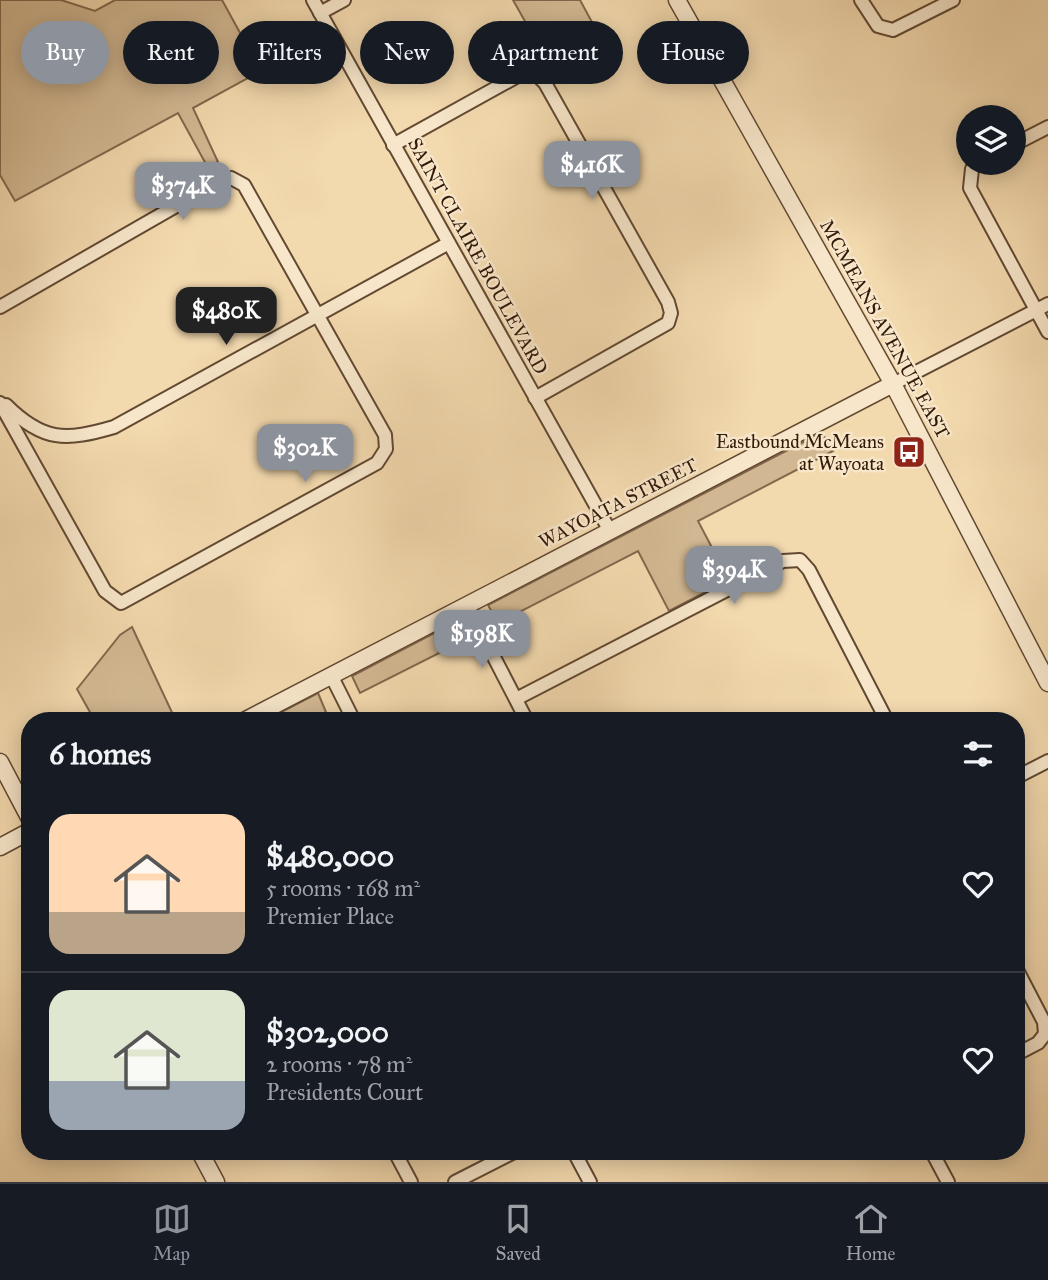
<!DOCTYPE html>
<html lang="en">
<head>
<meta charset="utf-8">
<style>
	body { margin:0; font-family:"IM FELL Great Primer",serif; background:#20242c; color:#f1f3f6; height:100vh; display:flex; flex-direction:column; font-size:26px; white-space:nowrap }
	* { box-sizing:border-box; margin:0 }
	p { font-size:23px; color:#9ea1a6 }
	.icon { flex:none; width:38px; height:38px; fill:none; stroke:currentColor; stroke-width:2; stroke-linecap:round; stroke-linejoin:round }
	.map { position:relative; flex:1; overflow:hidden }
	.sheet { position:absolute; left:21px; top:712px; width:1004px; height:448px; display:flex; flex-direction:column; background:#171b24; border-radius:28px; box-shadow:0 4px 18px #0003 }
	.sheet>* { flex:none }
	.hud { position:absolute; left:21px; top:21px; width:1006px; height:63px; display:flex; gap:14px }
	.controls { position:absolute; left:956px; top:105px; display:grid; gap:14px }
	.controls a { display:grid; place-items:center; width:70px; height:70px; border-radius:50%; background:#171b24; box-shadow:0 4px 18px #0003; font-size:35px }
	.price { position:absolute; translate:-50% -60px; padding:0 16px; border-radius:14px; background:#8c9099; color:#fff; font-size:23px; line-height:46px; filter:drop-shadow(0 2px 4px #0008) }
	.price::after { content:''; position:absolute; left:50%; top:42px; width:21px; height:16px; margin-left:-10px; background:inherit; clip-path:polygon(0 0,100% 0,50% 100%) }
	.price.current { background:#222; color:#fff }
	ul { padding:0; list-style:none }
	li { display:flex; align-items:center; gap:21px; height:175px; padding:0 28px }
	li+li { border-top:2px solid #363941 }
	li span { display:grid; place-items:center; flex:none; width:196px; height:140px; border-radius:21px; color:#555 }
	li>.icon { margin-inline-start:auto }
	span .icon { width:84px; height:84px; fill:#fffc; stroke-width:1 }
	li b { font-size:30px }
	h2 { display:flex; justify-content:space-between; align-items:center; height:84px; padding:0 28px; font-size:30px }
	.pill { padding:0 24px; border-radius:32px; background:#171b24; box-shadow:0 4px 18px #0003; font-size:24px; line-height:63px }
	.pill.current { background:#8c9099; color:#fff }
	.tabs { display:flex; justify-content:space-around; align-items:center; height:98px; border-top:2px solid #363941; background:#171b24; font-size:19px; color:#9ea1a6 }
	.tabs a { display:grid; justify-items:center; gap:4px }
	.tabs .current { color:#8c9099 }
	.map>svg:first-child { display:block }
	.green { fill:#d2b892; stroke:#82684d; stroke-width:2 }
	.lines { fill:none; stroke-linecap:round; stroke-linejoin:round }
	.minor-casing { stroke:#624932; stroke-width:16 }
	.tertiary-casing { stroke:#624932; stroke-width:19 }
	.minor { stroke:#f7e6ca; stroke-width:12 }
	.tertiary { stroke:#f7e6ca; stroke-width:16 }
	.labels { text-anchor:middle; dominant-baseline:central; stroke-width:5; stroke-linejoin:round; paint-order:stroke }
	.street-label { font-size:19px; fill:#321908; stroke:#f7e6ca }
	.poi-label { font-size:19px; fill:#321908; stroke:#f7e6ca; text-anchor:end }
</style>
</head>
<body>
<div class="map">
<svg width="1048" height="1182" viewBox="0 0 1048 1182">
	<rect width="100%" height="100%" fill="#f3d9ae"/>
	<filter id="stains"><feTurbulence type="fractalNoise" baseFrequency=".00286" numOctaves="4"/><feColorMatrix values="0 0 0 0 .2 0 0 0 0 .09 0 0 0 0 .02 0 0 0 .5 -.17"/></filter>
	<radialGradient id="worn" r=".72"><stop offset=".6" stop-color="#630" stop-opacity="0"/><stop offset="1" stop-color="#630" stop-opacity=".3"/></radialGradient>
	<g class="green">
		<path d="M 0,0 L 61,0 L 95,11 L 115,0 L 222,0 L 261,71 L 193,108 L 218,162 L 207,166 L 178,113 L 15,201 L 0,175 Z"/>
		<path d="M 513,0 L 580,0 L 599,35 L 542,66 L 538,65 L 540,48 Z"/>
		<path d="M 819,434 L 824,436 L 833,451 L 698,521 L 729,580 L 669,611 L 638,551 L 498,623 L 488,605 Z"/>
		<path d="M 463,618 L 473,636 L 360,693 L 352,676 Z"/>
		<path d="M 132,627 L 176,721 L 95,721 L 77,689 L 120,635 Z"/>
		<path d="M 318,693 L 326,712 L 309,721 L 264,721 Z"/>
	</g>
	<g class="lines">
		<defs>
			<g id="minor">
				<path d="M 313,0 L 610,531"/>
				<path d="M 861,0 L 878,26 L 893,30 L 953,0"/>
				<path d="M 320,13 L 344,0"/>
				<path d="M 393,145 L 523,73 L 536,74 L 545,83 L 668,302 L 671,313 L 668,323 L 535,398"/>
				<path d="M 1013,145 L 1048,127"/>
				<path d="M 980,163 L 972,169 L 970,188 L 1048,332"/>
				<path d="M 0,307 L 216,183 L 231,178 L 244,185 L 385,435 L 386,449 L 377,463 L 121,603 L 105,591 L 0,403"/>
				<path d="M 893,384 L 1048,304"/>
				<path d="M 6,405 C 43,442 66,441 114,427 L 447,244"/>
				<path d="M 467,605 L 527,721"/>
				<path d="M 331,675 L 354,721"/>
				<path d="M 516,699 L 783,561 L 800,560 L 809,570 L 887,721"/>
				<path d="M 1017,777 L 1048,761"/>
				<path d="M 1017,970 L 1044,1022 L 1045,1034 L 1038,1043 L 1017,1054"/>
				<path d="M 395,1152 L 411,1182"/>
				<path d="M 574,1152 L 590,1182"/>
				<path d="M 932,1152 L 948,1182"/>
				<path d="M 455,1182 L 514,1152"/>
			</g>
			<g id="tertiary">
				<path d="M 677,0 L 893,384 L 1048,683"/>
				<path d="M 244,721 L 893,384"/>
				<path d="M 0,762 L 30,819"/>
				<path d="M 0,847 L 30,831"/>
				<path d="M 200,1152 L 216,1182"/>
			</g>
		</defs>
		<use href="#minor" class="minor-casing"/>
		<use href="#tertiary" class="tertiary-casing"/>
		<use href="#minor" class="minor"/>
		<use href="#tertiary" class="tertiary"/>
	</g>
	<defs>
		<symbol id="bus-square" viewBox="-11 -11 22 22"><rect x="-9" y="-9" width="18" height="18" rx="4" fill="#8f2418" stroke="#f7e6ca"/><path d="M-5-6H5V4H4V6H2V4H-2V6H-4V4H-5ZM-3.5-4V0h7V-4ZM-3.5 1.2v1.5H-2V1.2ZM2 1.2v1.5H3.5V1.2Z" fill="#fff"/></symbol>
	</defs>
	<g fill-rule="evenodd">
		<use href="#bus-square" x="890" y="433" width="38" height="38"/>
	</g>
	<g class="labels">
		<g class="street-label">
			<text transform="translate(478 256) rotate(61)">SAINT CLAIRE BOULEVARD</text>
			<text transform="translate(885 329) rotate(61)">MCMEANS AVENUE EAST</text>
			<text transform="translate(618 503) rotate(-27)">WAYOATA STREET</text>
		</g>
		<g class="poi-label">
			<text x="884" y="441">Eastbound McMeans<tspan x="884" dy="22">at Wayoata</tspan></text>
		</g>
	</g>
	<rect width="100%" height="100%" filter="url(#stains)"/>
	<rect width="100%" height="100%" fill="url(#worn)"/>
</svg>
<div class="controls">
<a><svg class="icon" aria-label="layers" viewBox="0 0 24 24"><path d="M12 4l9 5-9 5-9-5zM3 14l9 5 9-5"/></svg></a>
</div>
<b class="price" style="left:592px;top:201px">$416K</b>
<b class="price" style="left:183px;top:222px">$374K</b>
<b class="price current" style="left:226px;top:347px">$480K</b>
<b class="price" style="left:305px;top:484px">$302K</b>
<b class="price" style="left:734px;top:606px">$394K</b>
<b class="price" style="left:482px;top:670px">$198K</b>
<div class="hud">
<a class="pill current">Buy</a>
<a class="pill">Rent</a>
<a class="pill">Filters</a>
<a class="pill">New</a>
<a class="pill">Apartment</a>
<a class="pill">House</a>
</div>
<section class="sheet">
<h2>6 homes<svg class="icon" aria-label="filters" viewBox="0 0 24 24"><path d="M4 7h16M4 17h16"/><circle cx="9" cy="7" r="2"/><circle cx="15" cy="17" r="2"/></svg></h2>
<ul>
<li><span style="background:linear-gradient(#ffd9b3 70%,#b9a48a 0)"><svg class="icon" aria-label="home" viewBox="0 0 24 24"><path d="M3 11l9-7 9 7M6 9v11h12V9"/></svg></span><div><b>$480,000</b><p>5 rooms · 168 m²</p><p>Premier Place</p></div><svg class="icon" aria-label="heart" viewBox="0 0 24 24"><path d="M12 20l-8-8c-3-5 5-10 8-4 3-6 11-1 8 4z"/></svg></li>
<li><span style="background:linear-gradient(#dfe7d0 65%,#9aa5b1 0)"><svg class="icon" aria-label="home" viewBox="0 0 24 24"><path d="M3 11l9-7 9 7M6 9v11h12V9"/></svg></span><div><b>$302,000</b><p>2 rooms · 78 m²</p><p>Presidents Court</p></div><svg class="icon" aria-label="heart" viewBox="0 0 24 24"><path d="M12 20l-8-8c-3-5 5-10 8-4 3-6 11-1 8 4z"/></svg></li>
</ul>
</section>
</div>
<nav class="tabs">
<a class="current"><svg class="icon" aria-label="map" viewBox="0 0 24 24"><path d="M3 6l6-2 6 2 6-2v14l-6 2-6-2-6 2zM9 4v14M15 6v14"/></svg>Map</a>
<a><svg class="icon" aria-label="saved" viewBox="0 0 24 24"><path d="M7 4h10v16l-5-4-5 4z"/></svg>Saved</a>
<a><svg class="icon" aria-label="home" viewBox="0 0 24 24"><path d="M3 11l9-7 9 7M6 9v11h12V9"/></svg>Home</a>
</nav>
</body>
</html>
